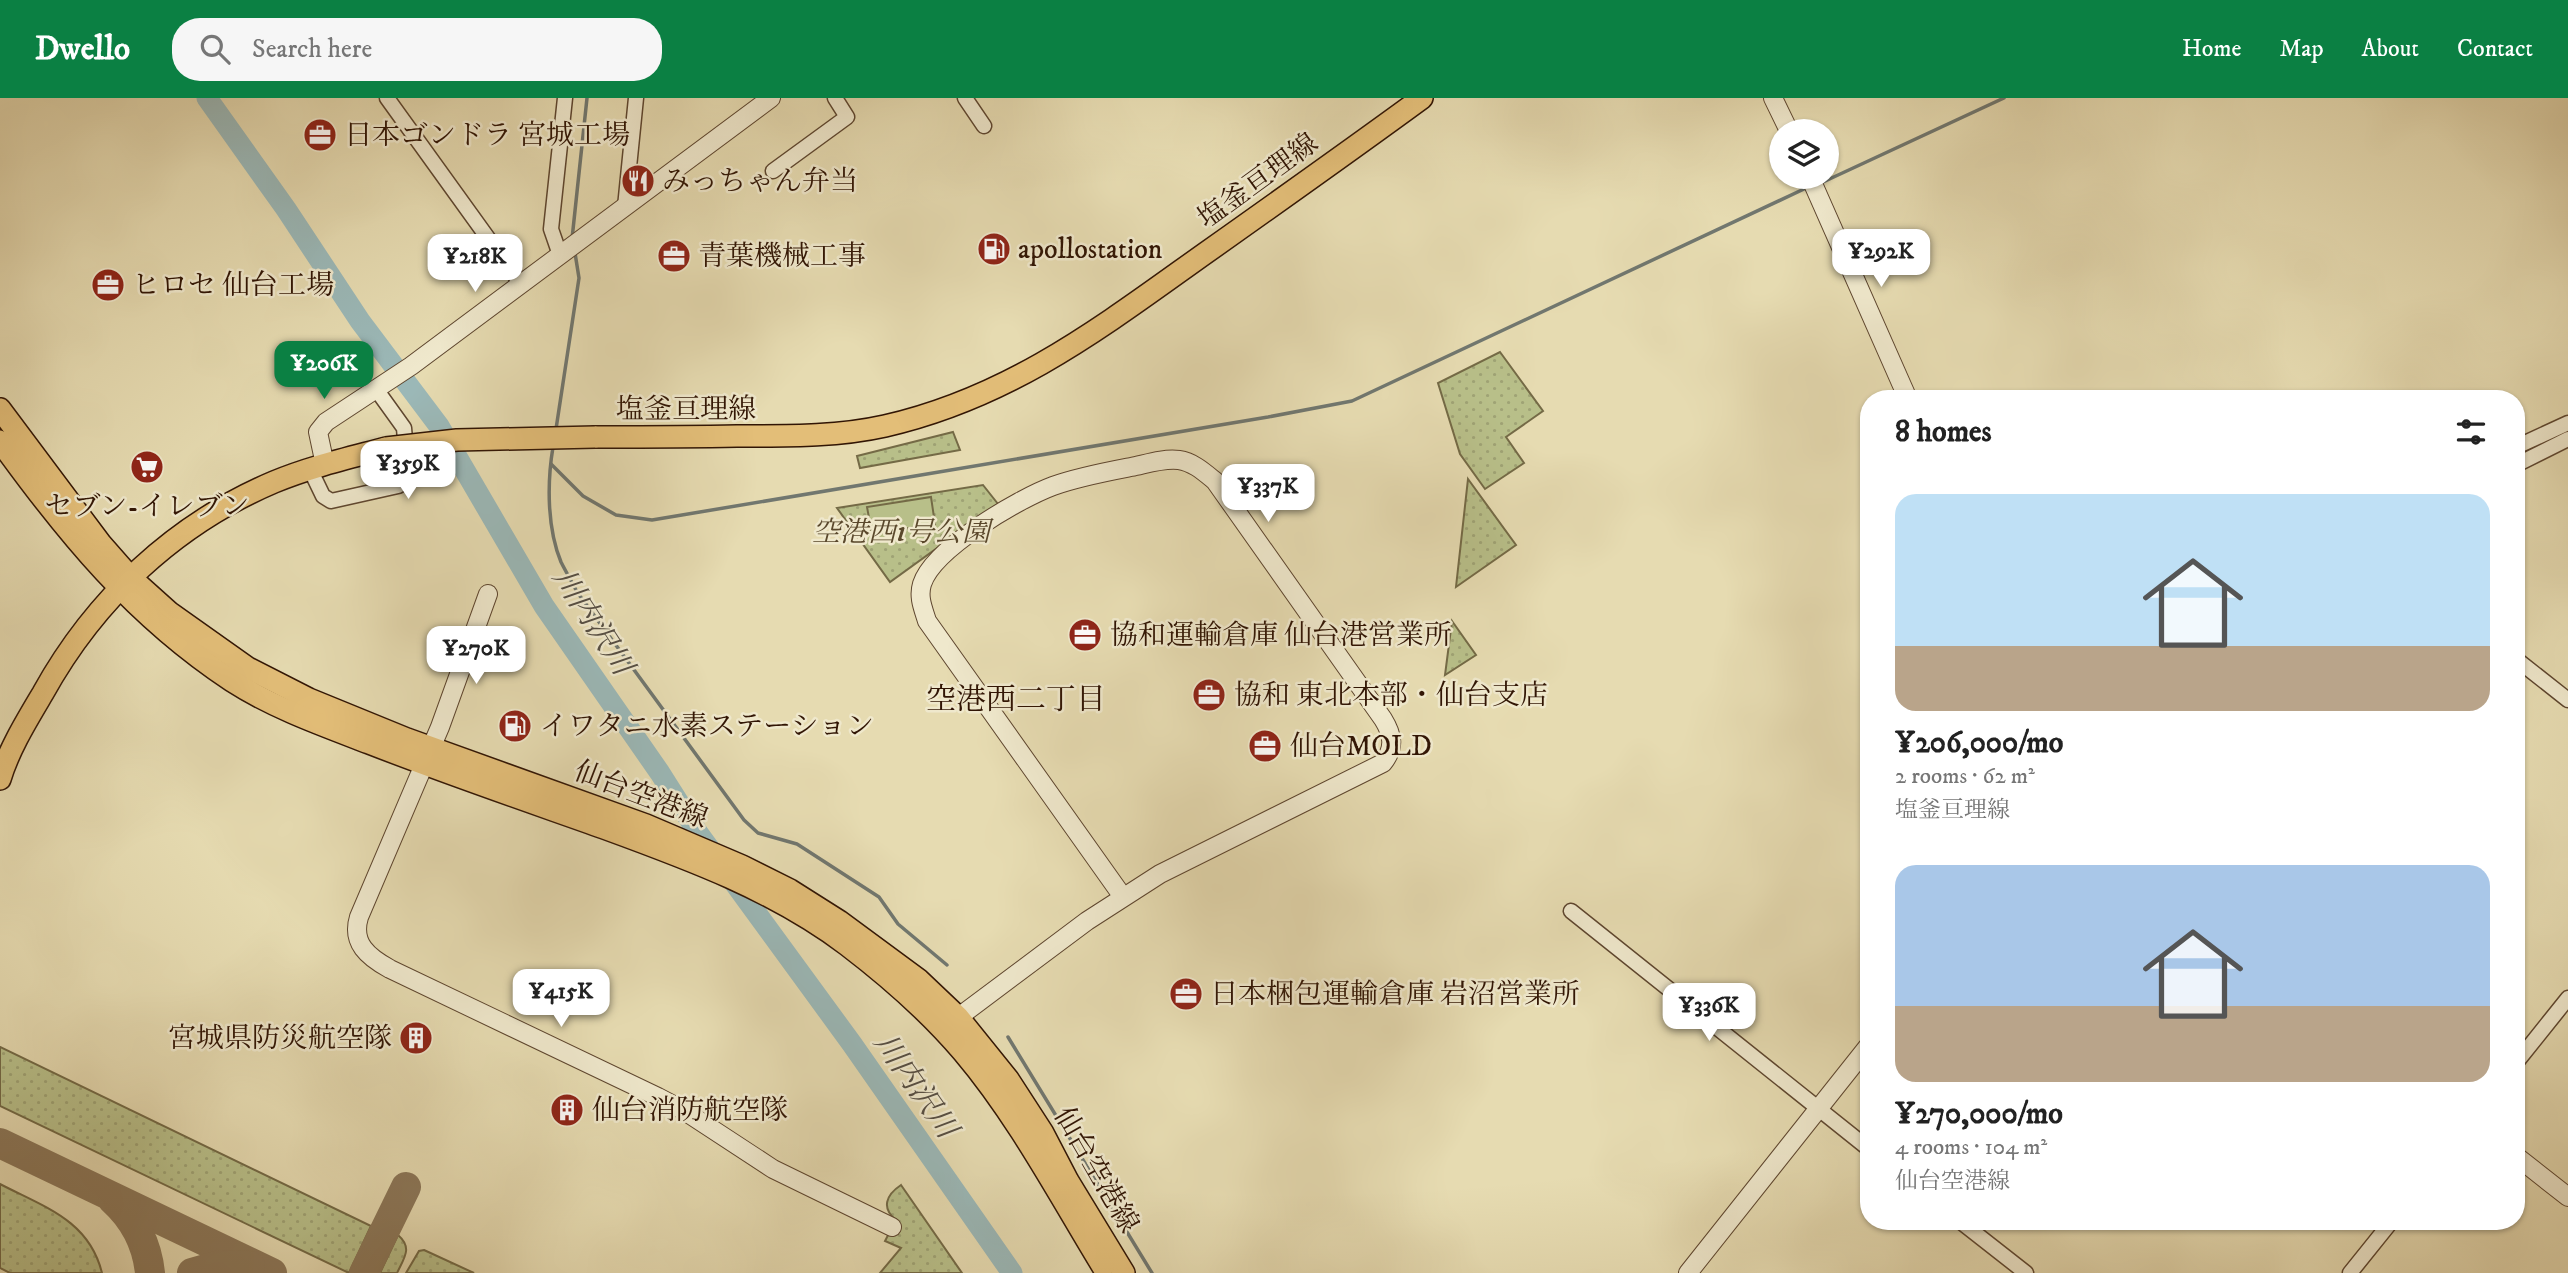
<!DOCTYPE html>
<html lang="en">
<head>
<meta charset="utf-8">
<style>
	body { margin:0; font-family:"IM FELL DW Pica","Noto Serif JP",serif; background:#f6f6f6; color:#222; height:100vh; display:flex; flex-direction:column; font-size:26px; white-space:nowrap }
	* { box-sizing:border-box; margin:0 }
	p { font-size:23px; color:#767676 }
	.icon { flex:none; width:38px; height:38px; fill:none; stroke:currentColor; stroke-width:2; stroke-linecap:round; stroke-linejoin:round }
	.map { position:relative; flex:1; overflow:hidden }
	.drawer { position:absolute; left:1860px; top:292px; width:665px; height:840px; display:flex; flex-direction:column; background:#fff; border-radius:28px; box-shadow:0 2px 5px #0004 }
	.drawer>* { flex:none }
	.buttons { position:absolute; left:1769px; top:21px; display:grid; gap:14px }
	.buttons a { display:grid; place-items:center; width:70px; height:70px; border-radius:50%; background:#fff; box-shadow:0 2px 5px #0004; font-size:35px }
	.price { position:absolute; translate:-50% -60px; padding:0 16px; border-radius:14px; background:#fff; color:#222; font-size:23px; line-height:46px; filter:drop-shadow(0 2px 4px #0008) }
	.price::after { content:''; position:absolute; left:50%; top:42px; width:21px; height:16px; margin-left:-10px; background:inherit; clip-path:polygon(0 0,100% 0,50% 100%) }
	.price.current { background:#0b8043; color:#fff }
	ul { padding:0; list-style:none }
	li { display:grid; align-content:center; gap:14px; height:371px; padding:0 35px }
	li span { display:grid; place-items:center; height:217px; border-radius:21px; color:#555 }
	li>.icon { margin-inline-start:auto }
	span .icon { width:126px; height:126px; fill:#fffc; stroke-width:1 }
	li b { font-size:30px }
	h2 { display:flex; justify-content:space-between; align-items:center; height:84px; padding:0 35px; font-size:30px }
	header { display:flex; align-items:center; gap:42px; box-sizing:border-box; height:98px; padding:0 35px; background:#0b8043; color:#fff }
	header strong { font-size:33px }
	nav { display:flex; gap:38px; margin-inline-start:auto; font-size:24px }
	.search { width:490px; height:63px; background:#f6f6f6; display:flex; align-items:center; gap:18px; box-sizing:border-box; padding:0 24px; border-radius:28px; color:#767676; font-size:26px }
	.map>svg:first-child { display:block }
	.green { fill:url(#green-dots); stroke:#746a46; stroke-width:2 }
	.pitch { fill:#b8bf89; stroke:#746a46; stroke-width:2 }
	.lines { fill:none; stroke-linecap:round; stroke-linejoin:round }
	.stream { stroke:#71776f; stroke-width:3.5 }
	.river { stroke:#9bb8b7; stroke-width:21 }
	.taxiway { stroke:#8c785a; stroke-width:30 }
	.minor-casing { stroke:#5e462f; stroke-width:17 }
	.tertiary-casing { stroke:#5e462f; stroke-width:20 }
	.primary-casing { stroke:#311504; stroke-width:24 }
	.minor { stroke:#efe8cc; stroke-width:14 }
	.tertiary { stroke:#efe8cc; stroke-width:18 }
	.primary { stroke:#e3be78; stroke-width:21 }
	.primary-bridge-casing { stroke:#311504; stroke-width:24; stroke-linecap:butt }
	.primary-bridge { stroke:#e3be78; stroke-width:21 }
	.labels { text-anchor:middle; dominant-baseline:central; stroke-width:5; stroke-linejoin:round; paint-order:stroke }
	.poi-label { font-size:28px; fill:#311504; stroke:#efe8cc; text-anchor:start }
	.street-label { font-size:28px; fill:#311504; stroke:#efe8cc }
	.park-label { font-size:28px; font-style:italic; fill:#5a482c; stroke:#efe8cc }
	.water-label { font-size:30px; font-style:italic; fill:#564e43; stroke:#efe8cc }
	.neighbourhood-label { font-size:30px; fill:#311504; stroke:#efe8cc }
</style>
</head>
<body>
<header>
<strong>Dwello</strong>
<div class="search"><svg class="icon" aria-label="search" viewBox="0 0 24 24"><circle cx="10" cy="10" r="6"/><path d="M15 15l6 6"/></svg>Search here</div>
<nav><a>Home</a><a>Map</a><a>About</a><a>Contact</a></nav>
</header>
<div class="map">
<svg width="2568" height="1175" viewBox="0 0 2568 1175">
	<defs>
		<pattern id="green-dots" width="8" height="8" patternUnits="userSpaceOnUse" patternTransform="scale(1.75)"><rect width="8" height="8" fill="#b8bf89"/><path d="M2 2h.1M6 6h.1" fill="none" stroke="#9fa375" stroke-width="1.8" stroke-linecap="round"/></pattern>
	</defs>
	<rect width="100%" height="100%" fill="#e6dbb1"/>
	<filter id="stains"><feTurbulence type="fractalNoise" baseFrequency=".00286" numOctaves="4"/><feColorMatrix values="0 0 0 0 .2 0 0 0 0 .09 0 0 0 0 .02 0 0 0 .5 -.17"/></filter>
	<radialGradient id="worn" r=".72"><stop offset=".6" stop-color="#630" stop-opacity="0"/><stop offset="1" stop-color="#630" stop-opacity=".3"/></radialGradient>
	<g class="green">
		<path d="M 1500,254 L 1543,313 L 1506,339 L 1524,365 L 1485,391 L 1460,356 L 1438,285 Z"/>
		<path d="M 953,334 L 960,352 L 860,370 L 857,358 Z"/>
		<path d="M 1468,381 L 1516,447 L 1456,489 Z"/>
		<path d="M 983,387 L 998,406 L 890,484 L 837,410 Z"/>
		<path d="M 1452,523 L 1476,557 L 1445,577 Z"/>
		<path d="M 0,949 L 371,1128 L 349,1175 L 0,1008 Z"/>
		<path d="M 0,1086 C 44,1109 89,1122 102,1175 L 10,1175 L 0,1170 Z"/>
		<path d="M 901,1087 L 962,1175 L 880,1175 L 901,1150 L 885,1143 L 896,1122 C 881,1110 886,1097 901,1087 Z"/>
		<path d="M 398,1137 C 413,1150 404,1160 397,1175 L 380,1175 Z"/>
		<path d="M 424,1152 L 474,1175 L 406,1175 L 419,1153 Z"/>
	</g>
	<path class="pitch" d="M 931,399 L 935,426 L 872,436 L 867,409 Z"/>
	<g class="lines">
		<g class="stream">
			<path d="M 1823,84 L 2004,0"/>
			<path d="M 572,141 L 587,0"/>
			<path d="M 556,331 L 579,180 L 575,155"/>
			<path d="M 553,349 C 547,385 547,430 561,464 C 566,474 572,484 577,494 L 744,722 L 758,735 L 797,746 L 879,799 L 898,826 L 947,867"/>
			<path d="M 551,366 L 583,398 L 616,417 L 652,422 L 1268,319 L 1352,303 L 1804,91"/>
			<path d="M 1008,939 L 1152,1175"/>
		</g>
		<path class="river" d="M 207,0 L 286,111 L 360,223 L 439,328 L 544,508 L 660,675 L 698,735 L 852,946 L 1012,1175"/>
		<g class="taxiway">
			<path d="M 0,1045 L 272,1175"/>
			<path d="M 113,1102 C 135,1122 147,1146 150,1175"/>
			<path d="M 192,1175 L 220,1167 L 250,1168"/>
			<path d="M 364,1175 L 406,1089"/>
		</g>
		<defs>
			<g id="minor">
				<path d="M 387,0 L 521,186"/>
				<path d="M 965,0 L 984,28"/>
				<path d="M 773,73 L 847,19 L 835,0"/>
				<path d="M 625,109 L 636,0"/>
				<path d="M 560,157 L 551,131 L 565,0"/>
				<path d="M 2516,349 L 2568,325"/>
				<path d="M 2516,367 L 2568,341"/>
				<path d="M 310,371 L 323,398 L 331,403 L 398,388 L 405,384 L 408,377 L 404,330 L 376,291"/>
				<path d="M 2516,561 L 2568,602"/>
				<path d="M 1571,813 L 1869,1051"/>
				<path d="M 2516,965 L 2568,900"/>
				<path d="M 1961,1124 L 2026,1175"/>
				<path d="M 2350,1175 L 2391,1124"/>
			</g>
			<g id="tertiary">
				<path d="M 1773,0 L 1789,33"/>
				<path d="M 1810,79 L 1908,301"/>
				<path d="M 325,367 L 318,334 L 326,324 L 411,268 L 771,0"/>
				<path d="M 488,496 L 440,629 L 359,819 C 351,845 368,859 390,871 L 658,999 L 683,1012 L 773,1071 L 892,1129"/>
				<path d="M 948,927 L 1087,823 L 1160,776 L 1383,665 C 1395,650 1393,637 1383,621 L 1215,383 C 1204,374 1193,364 1179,362 C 1163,360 1146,366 1131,369 C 1105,374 1078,379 1053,388 C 1018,401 933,451 922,486 C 918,499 923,510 927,523 L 1123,799"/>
				<path d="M 2516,1058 L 2568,1099"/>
				<path d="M 1688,1175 L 1869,947"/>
			</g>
			<g id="primary">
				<path d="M 0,311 L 101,446 L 130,479 L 169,514 L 248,570 L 309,601 L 407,641 L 646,727 L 742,768 L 790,792 L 839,823 L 919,882 L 958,919 L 1008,981 L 1043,1035 L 1068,1083 L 1124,1175"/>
				<path d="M 595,339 C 642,339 690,339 737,338 C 786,338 836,339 885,328 C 1012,299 1103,228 1207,154 C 1279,103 1351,52 1422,0"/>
				<path d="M 0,343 C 67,436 135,519 232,583 C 274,610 322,627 369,645 C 446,675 525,702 604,730 C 689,761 774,792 847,847 C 889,879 929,914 963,954 C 1018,1019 1059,1097 1103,1169"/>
				<path d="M 0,681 C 9,651 27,622 43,595 C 95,501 175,426 274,384 C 310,369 349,360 386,350"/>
			</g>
		</defs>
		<use href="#minor" class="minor-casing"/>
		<use href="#tertiary" class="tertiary-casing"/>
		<use href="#primary" class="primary-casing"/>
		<use href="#minor" class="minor"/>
		<use href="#tertiary" class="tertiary"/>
		<use href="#primary" class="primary"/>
		<defs>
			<path id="primary-bridge" d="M 386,350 L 457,342 L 595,339"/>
		</defs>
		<use href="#primary-bridge" class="primary-bridge-casing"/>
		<use href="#primary-bridge" class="primary-bridge"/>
	</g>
	<defs>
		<symbol id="office-disc" viewBox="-11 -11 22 22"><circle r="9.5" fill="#8f2418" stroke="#efe8cc"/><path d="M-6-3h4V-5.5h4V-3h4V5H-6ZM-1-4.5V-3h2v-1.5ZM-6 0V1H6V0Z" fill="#fff"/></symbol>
		<symbol id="restaurant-disc" viewBox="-11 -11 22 22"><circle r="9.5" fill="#8f2418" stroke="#efe8cc"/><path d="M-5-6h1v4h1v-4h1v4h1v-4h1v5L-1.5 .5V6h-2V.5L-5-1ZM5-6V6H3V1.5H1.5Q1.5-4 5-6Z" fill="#fff"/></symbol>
		<symbol id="fuel-disc" viewBox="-11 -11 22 22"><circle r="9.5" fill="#8f2418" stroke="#efe8cc"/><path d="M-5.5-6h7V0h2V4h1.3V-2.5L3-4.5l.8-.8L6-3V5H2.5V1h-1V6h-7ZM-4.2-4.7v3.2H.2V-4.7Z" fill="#fff"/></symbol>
		<symbol id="supermarket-disc" viewBox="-11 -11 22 22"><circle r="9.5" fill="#8f2418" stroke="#efe8cc"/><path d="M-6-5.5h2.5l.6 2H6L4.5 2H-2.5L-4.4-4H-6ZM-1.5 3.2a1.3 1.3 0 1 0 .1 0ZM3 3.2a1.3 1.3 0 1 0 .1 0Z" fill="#fff"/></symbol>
		<symbol id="building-disc" viewBox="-11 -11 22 22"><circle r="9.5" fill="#8f2418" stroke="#efe8cc"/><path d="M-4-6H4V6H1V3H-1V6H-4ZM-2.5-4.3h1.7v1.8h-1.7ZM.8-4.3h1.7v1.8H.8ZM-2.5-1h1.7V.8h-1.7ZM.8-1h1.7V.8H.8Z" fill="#fff"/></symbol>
	</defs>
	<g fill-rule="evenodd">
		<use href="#office-disc" x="301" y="18" width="38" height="38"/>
		<use href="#restaurant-disc" x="619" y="64" width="38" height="38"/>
		<use href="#fuel-disc" x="975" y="132" width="38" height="38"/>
		<use href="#office-disc" x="655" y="139" width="38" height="38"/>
		<use href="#office-disc" x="89" y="168" width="38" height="38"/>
		<use href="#supermarket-disc" x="128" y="350" width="38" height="38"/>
		<use href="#office-disc" x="1066" y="518" width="38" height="38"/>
		<use href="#office-disc" x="1190" y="578" width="38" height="38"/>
		<use href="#fuel-disc" x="496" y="609" width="38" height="38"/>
		<use href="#office-disc" x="1246" y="629" width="38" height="38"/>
		<use href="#office-disc" x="1167" y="877" width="38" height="38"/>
		<use href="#building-disc" x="397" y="921" width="38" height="38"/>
		<use href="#building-disc" x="548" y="993" width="38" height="38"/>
	</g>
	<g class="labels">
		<g class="poi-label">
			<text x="344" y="37">日本ゴンドラ 宮城工場</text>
			<text x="662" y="83">みっちゃん弁当</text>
			<text x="1018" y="151">apollostation</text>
			<text x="698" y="158">青葉機械工事</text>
			<text x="132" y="187">ヒロセ 仙台工場</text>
			<text x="147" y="408" text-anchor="middle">セブン-イレブン</text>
			<text x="1110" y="537">協和運輸倉庫 仙台港営業所</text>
			<text x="1234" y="597">協和 東北本部・仙台支店</text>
			<text x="540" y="628">イワタニ水素ステーション</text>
			<text x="1290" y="648">仙台MOLD</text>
			<text x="1210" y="896">日本梱包運輸倉庫 岩沼営業所</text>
			<text x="392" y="940" text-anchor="end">宮城県防災航空隊</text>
			<text x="592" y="1012">仙台消防航空隊</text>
		</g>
		<g class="street-label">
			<text transform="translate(1258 83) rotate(-36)">塩釜亘理線</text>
			<text x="686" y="311">塩釜亘理線</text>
			<text transform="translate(641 697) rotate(21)">仙台空港線</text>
			<text transform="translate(1096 1072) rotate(60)">仙台空港線</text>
		</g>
		<g class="park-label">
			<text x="901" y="434">空港西1号公園</text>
		</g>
		<g class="water-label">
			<text transform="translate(592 524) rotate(57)">川内沢川</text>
			<text transform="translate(915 988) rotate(55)">川内沢川</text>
		</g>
		<g class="neighbourhood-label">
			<text x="1016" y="602">空港西二丁目</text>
		</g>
	</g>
	<rect width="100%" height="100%" filter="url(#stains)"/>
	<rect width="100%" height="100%" fill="url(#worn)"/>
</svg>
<div class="buttons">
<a><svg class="icon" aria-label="layers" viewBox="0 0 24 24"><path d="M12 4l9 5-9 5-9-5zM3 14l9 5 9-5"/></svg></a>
</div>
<b class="price" style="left:1881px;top:191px">¥292K</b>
<b class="price" style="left:475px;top:196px">¥218K</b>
<b class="price current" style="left:324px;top:303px">¥206K</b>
<b class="price" style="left:408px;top:403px">¥359K</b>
<b class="price" style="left:1268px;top:426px">¥337K</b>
<b class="price" style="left:476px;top:588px">¥270K</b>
<b class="price" style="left:561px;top:931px">¥415K</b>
<b class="price" style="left:1709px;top:945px">¥336K</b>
<section class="drawer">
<h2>8 homes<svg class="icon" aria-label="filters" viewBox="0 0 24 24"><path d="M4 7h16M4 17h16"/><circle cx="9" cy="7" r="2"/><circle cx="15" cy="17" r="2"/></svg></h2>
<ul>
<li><span style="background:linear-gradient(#bfe0f5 70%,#b9a48a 0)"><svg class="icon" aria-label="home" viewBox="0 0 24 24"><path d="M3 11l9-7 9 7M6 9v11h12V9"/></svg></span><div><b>¥206,000/mo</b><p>2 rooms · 62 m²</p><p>塩釜亘理線</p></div></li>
<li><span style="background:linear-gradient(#a9c7e8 65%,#b9a48a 0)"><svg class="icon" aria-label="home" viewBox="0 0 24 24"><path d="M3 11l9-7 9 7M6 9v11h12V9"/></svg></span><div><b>¥270,000/mo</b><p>4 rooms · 104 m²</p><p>仙台空港線</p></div></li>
</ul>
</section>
</div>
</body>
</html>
